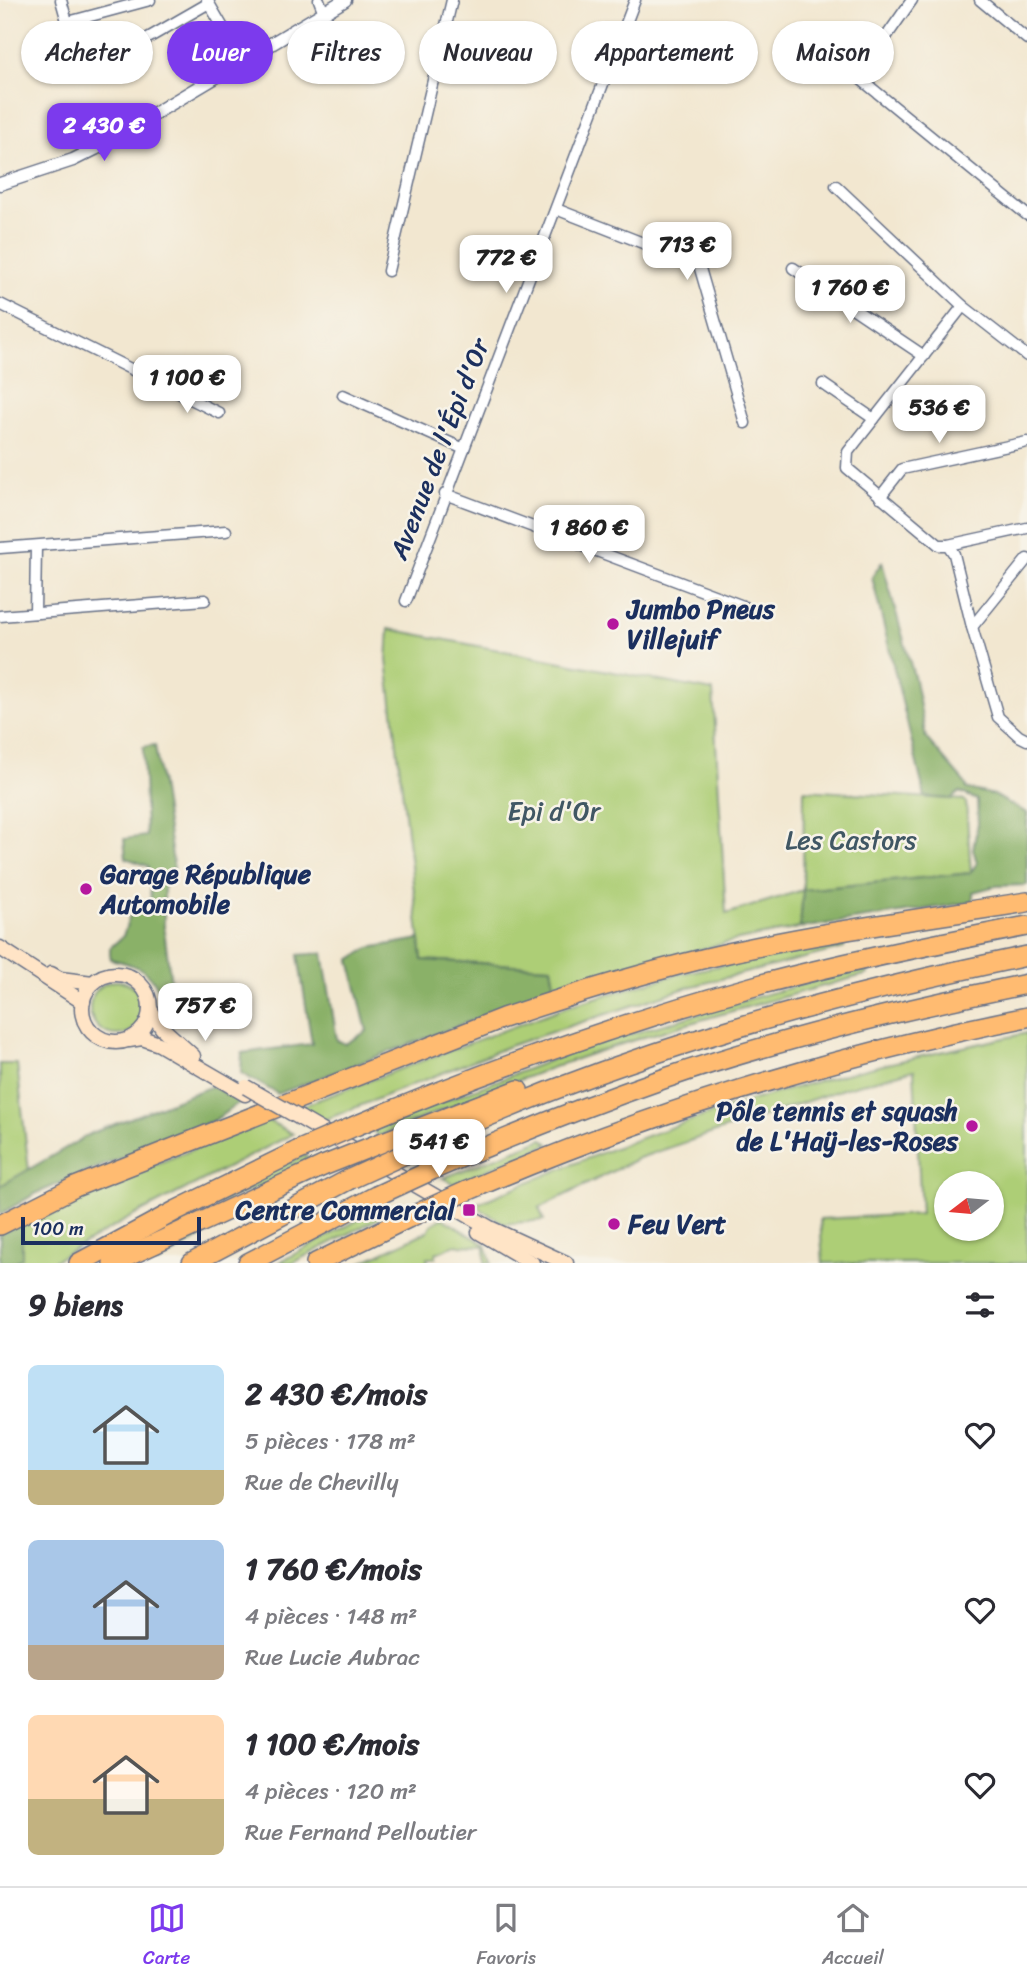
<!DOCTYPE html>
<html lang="fr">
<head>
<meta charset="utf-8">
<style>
	body { margin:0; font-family:Sriracha,sans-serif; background:#f7f7f7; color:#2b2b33; height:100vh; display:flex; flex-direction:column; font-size:26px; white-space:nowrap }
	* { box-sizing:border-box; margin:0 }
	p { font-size:23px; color:#7c7c81 }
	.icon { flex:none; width:38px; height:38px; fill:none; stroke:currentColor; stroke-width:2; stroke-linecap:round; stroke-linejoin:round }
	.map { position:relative; height:1263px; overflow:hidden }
	.details { display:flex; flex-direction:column; background:#fff; flex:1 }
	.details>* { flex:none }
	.top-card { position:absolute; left:21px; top:21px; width:985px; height:63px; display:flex; gap:14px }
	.needle { width:46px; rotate:254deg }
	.controls { position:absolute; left:934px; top:1171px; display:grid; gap:14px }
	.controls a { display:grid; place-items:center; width:70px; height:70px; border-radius:50%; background:#fff; box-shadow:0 2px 5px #0004; font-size:35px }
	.scale { position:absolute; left:21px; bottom:18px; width:180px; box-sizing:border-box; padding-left:7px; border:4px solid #1b2f5e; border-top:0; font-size:19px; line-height:24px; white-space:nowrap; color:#1b2f5e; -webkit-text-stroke:5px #f7f3e8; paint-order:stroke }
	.price { position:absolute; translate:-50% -60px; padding:0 16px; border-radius:14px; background:#fff; color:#222; font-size:23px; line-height:46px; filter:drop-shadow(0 2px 4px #0008) }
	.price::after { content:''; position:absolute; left:50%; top:42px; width:21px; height:16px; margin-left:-10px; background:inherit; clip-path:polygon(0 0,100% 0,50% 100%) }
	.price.active { background:#7c3aed; color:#fff }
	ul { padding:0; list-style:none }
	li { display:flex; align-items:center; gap:21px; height:175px; padding:0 28px }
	li span { display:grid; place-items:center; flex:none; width:196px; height:140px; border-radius:10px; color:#555 }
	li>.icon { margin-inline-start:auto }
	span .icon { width:84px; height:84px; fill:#fffc; stroke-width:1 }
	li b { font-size:30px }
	h2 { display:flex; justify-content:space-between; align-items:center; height:84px; padding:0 28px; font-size:30px }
	.chip { padding:0 24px; border-radius:32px; background:#fff; box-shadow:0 2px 5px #0004; font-size:24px; line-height:63px }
	.chip.active { background:#7c3aed; color:#fff }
	.tabs { display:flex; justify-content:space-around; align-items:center; height:98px; border-top:2px solid #e1e1e2; background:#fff; font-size:19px; color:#7c7c81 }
	.tabs a { display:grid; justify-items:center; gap:4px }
	.tabs .active { color:#7c3aed }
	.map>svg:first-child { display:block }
	.green { fill:#adce76; stroke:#647e6a; stroke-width:2; fill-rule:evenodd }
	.forest { fill:#8ab167; stroke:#527062; stroke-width:2 }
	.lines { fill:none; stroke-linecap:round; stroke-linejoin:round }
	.minor-casing { stroke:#666f86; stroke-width:13 }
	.tertiary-casing { stroke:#666f86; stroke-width:15 }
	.secondary-casing { stroke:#666f86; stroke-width:17 }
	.motorway-casing { stroke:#666f86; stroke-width:22 }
	.minor { stroke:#fff; stroke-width:10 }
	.tertiary { stroke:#fff; stroke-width:12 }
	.secondary { stroke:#ffe4c6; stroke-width:14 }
	.motorway { stroke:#ffbb71; stroke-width:19 }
	.secondary-bridge-casing { stroke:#666f86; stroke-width:17; stroke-linecap:butt }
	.motorway-bridge-casing { stroke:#666f86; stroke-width:22; stroke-linecap:butt }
	.secondary-bridge { stroke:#ffe4c6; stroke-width:14 }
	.motorway-bridge { stroke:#ffbb71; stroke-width:19 }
	.poi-dot { fill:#b5179e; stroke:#f7f3e8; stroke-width:2.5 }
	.labels { text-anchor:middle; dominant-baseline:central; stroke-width:5; stroke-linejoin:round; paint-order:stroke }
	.street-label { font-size:26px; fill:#1b2f5e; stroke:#f7f3e8 }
	.poi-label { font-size:26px; font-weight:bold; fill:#1b2f5e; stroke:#f7f3e8; text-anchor:start }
	.park-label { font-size:26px; fill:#405764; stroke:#f7f3e8 }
</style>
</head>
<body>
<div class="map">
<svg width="1027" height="1263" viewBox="0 0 1027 1263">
	<rect width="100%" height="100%" fill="#f7f3e8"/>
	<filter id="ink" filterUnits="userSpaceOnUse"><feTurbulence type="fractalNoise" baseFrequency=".0143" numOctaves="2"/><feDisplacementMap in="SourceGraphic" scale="14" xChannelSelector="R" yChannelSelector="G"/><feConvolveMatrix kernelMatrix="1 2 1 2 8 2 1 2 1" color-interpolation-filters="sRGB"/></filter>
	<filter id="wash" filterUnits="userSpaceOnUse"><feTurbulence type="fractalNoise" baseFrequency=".00686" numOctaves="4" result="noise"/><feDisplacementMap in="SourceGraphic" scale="28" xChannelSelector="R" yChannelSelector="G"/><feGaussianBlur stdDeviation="1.57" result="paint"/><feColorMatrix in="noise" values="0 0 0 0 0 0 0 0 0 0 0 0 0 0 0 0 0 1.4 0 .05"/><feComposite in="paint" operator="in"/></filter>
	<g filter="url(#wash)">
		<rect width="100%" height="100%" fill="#f2e7d0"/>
		<g class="green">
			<path d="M 389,629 L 713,691 L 726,914 L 803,890 L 804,790 L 964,800 L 966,802 L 971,873 L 803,890 L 800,928 L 733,941 L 555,989 L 551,967 L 422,960 L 387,660 Z"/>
			<path d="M 844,941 L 844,948 L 689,987 L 512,1045 L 322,1121 L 299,1107 L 571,1005 L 678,974 Z"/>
			<path d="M 865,968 L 868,974 C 773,1000 676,1025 582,1057 C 513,1081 446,1108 379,1136 L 371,1129 L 580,1049 L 770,993 Z"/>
			<circle cx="117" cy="1008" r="27"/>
			<path d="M 1027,1033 L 1027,1263 L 823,1263 L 820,1219 L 921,1214 L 914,1070 L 846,1088 L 639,1158 L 539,1208 L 544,1220 L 505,1224 L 474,1205 C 590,1155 708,1110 830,1078 C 895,1061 961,1048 1027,1033 ZM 992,1183 L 992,1228 L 947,1228 L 947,1183 Z"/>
			<path d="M 0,1064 L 17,1064 L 29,1171 L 35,1194 L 0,1214 Z"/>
			<path d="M 267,1120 L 293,1134 L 133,1216 L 50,1263 L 13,1263 L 22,1257 L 22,1222 L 55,1204 Z"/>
			<path d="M 543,1139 L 549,1144 L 453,1184 L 443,1178 Z"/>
			<path d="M 305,1155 L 314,1163 L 186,1218 L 190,1211 Z"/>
			<path d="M 384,1206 L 393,1211 L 292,1263 L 278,1263 Z"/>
			<path d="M 442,1218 L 486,1245 L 491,1263 L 485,1263 L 485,1246 L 455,1245 L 436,1253 L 436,1258 L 427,1258 L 428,1263 L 361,1263 L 428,1231 L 431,1225 Z"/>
			<path d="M 208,1233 L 158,1263 L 140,1263 L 188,1238 Z"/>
		</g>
		<g class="forest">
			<path d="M 882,562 L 915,680 L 926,738 L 965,783 L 967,789 L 994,795 L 1027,813 L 1027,885 L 996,886 L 973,892 L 973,902 L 800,928 L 803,890 L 970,873 L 977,863 L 973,849 L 978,823 L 977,800 L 960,792 L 951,799 L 925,797 L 872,577 Z"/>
			<path d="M 155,745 L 174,869 L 164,883 L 164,930 L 172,990 L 182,992 L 184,1017 L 166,1013 C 155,975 150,968 110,959 L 110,948 L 123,936 L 132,909 L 152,912 L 148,866 L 126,858 L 124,839 L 146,836 L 143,747 Z"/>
			<path d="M 420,939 L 422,960 L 551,967 L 555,989 L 278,1094 L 241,1073 L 242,1053 L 312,1044 L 298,955 L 323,953 L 337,1040 L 345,1044 L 367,1031 L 350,960 L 369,948 Z"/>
			<path d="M 212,1086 L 241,1101 L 215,1120 L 70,1179 L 35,1194 L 0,1214 L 0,1186 L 92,1133 Z"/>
			<path d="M 22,1222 L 22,1258 L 13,1263 L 0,1263 L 0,1234 Z"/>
		</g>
	</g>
	<g filter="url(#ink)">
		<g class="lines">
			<defs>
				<g id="minor">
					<path d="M 61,0 L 80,68 L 87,73 L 209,3"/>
					<path d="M 207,0 L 242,60"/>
					<path d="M 319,0 L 324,13"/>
					<path d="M 912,0 L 858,77 L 1027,215"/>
					<path d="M 980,0 L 1027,39"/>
					<path d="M 68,22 L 150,0"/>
					<path d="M 836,186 L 963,306 L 1027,356"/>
					<path d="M 556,209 L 699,265 L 745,423"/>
					<path d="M 793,268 L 924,356"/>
					<path d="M 388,271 L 452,0"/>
					<path d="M 0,304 L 219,413"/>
					<path d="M 963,306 L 848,452 L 847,468 L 939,545 L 948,545 L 954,554 L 972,627 L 998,717 L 1019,736 L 1027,740"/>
					<path d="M 823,384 L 874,419"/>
					<path d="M 343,395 L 464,449"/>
					<path d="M 445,494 L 743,606"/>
					<path d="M 880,497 L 902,469 L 1027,442"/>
					<path d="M 948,545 L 1027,528"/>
					<path d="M 0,548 L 226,531"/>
					<path d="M 406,601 L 635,0"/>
					<path d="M 35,613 L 36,546"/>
					<path d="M 0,616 L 205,600"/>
					<path d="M 972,627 L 1027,559"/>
				</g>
				<path id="tertiary" d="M 0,184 L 73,160 L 95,149 L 345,0"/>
				<g id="secondary">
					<path d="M 0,948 L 83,1002"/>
					<path d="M 51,974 L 60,979 L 93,983"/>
					<circle cx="116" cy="1008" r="34"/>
					<path d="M 150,1009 L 162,1028 L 193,1056"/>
					<path d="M 129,1040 L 142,1038 L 159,1044 L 245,1094"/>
					<path d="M 300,1118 L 490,1228 L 566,1263"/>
					<path d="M 479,1232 L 532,1263"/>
				</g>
				<g id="motorway">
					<path d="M 355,1126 C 488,1070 623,1022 762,984 C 849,961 938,943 1027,926"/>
					<path d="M 383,1142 L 518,1090"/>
					<path d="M 405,1154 C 602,1059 813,1000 1027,956"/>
					<path d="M 432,1170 C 508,1137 585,1106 663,1079 C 782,1038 904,1009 1027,984"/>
					<path d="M 467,1191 C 650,1112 831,1056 1027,1017"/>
					<path d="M 0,1225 L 75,1187 L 503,1018 C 577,993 651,970 728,953 C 826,931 927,918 1027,902"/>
					<path d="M 79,1263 L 177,1210 L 297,1151"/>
					<path d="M 113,1263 L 323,1166"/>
					<path d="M 192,1263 L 348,1180"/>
					<path d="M 248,1263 L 376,1196"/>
					<path d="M 316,1263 L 410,1217"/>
				</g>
			</defs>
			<use href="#minor" class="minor-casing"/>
			<use href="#tertiary" class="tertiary-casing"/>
			<use href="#secondary" class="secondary-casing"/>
			<use href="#motorway" class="motorway-casing"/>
			<use href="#minor" class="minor"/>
			<use href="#tertiary" class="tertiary"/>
			<use href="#secondary" class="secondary"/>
			<use href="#motorway" class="motorway"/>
			<defs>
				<path id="secondary-bridge" d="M 246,1087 L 300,1118"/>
				<g id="motorway-bridge">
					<path d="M 297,1151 L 355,1126"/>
					<path d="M 323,1166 L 383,1142"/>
					<path d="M 348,1180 L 405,1154"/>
					<path d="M 376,1196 L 432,1170"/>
					<path d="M 410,1217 L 467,1191"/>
				</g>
			</defs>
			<use href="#secondary-bridge" class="secondary-bridge-casing"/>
			<use href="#motorway-bridge" class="motorway-bridge-casing"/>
			<use href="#secondary-bridge" class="secondary-bridge"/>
			<use href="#motorway-bridge" class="motorway-bridge"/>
		</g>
	</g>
	<g class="poi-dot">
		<circle cx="613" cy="624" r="7"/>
		<circle cx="86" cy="889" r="7"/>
		<circle cx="972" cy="1126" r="7"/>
		<rect x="462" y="1203" width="14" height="14" rx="3.5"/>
		<circle cx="614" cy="1224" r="7"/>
	</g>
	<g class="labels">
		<g class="street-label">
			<text transform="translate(439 449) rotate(-69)">Avenue de l'Épi d'Or</text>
		</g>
		<g class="poi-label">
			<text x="627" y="609">Jumbo Pneus<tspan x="627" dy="30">Villejuif</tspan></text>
			<text x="100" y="874">Garage République<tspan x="100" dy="30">Automobile</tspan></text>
			<text x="958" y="1111" text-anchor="end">Pôle tennis et squash<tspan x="958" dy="30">de L'Haÿ-les-Roses</tspan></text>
			<text x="455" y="1210" text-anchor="end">Centre Commercial</text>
			<text x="628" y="1224">Feu Vert</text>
		</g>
		<g class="park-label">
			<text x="554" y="811">Epi d'Or</text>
			<text x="851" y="840">Les Castors</text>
		</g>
	</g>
</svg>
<div class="controls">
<a><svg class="needle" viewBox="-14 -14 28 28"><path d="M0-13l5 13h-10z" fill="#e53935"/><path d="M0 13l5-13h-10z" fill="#7c7c81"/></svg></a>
</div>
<div class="scale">100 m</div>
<b class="price active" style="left:104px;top:163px">2 430 €</b>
<b class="price" style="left:687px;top:282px">713 €</b>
<b class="price" style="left:506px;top:295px">772 €</b>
<b class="price" style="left:850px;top:325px">1 760 €</b>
<b class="price" style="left:187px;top:415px">1 100 €</b>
<b class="price" style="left:939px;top:445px">536 €</b>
<b class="price" style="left:589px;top:565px">1 860 €</b>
<b class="price" style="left:205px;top:1043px">757 €</b>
<b class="price" style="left:439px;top:1179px">541 €</b>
<div class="top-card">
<a class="chip">Acheter</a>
<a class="chip active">Louer</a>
<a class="chip">Filtres</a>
<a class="chip">Nouveau</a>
<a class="chip">Appartement</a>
<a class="chip">Maison</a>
</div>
</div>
<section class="details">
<h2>9 biens<svg class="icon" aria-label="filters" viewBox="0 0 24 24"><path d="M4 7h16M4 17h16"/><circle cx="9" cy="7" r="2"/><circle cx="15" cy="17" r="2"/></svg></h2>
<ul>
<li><span style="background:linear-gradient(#bfe0f5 75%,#c2b280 0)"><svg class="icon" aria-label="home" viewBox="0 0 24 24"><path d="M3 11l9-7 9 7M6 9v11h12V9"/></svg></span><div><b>2 430 €/mois</b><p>5 pièces · 178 m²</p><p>Rue de Chevilly</p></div><svg class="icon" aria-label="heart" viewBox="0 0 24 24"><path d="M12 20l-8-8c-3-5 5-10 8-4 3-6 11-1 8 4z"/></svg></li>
<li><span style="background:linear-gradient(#a9c7e8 75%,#b9a48a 0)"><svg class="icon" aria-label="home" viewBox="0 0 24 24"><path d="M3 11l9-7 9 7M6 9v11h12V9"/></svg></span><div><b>1 760 €/mois</b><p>4 pièces · 148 m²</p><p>Rue Lucie Aubrac</p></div><svg class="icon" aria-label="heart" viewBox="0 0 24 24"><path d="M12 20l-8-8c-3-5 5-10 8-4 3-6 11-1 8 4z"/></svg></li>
<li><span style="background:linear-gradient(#ffd9b3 60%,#c2b280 0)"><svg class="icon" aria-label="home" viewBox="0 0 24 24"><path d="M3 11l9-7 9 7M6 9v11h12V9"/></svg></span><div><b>1 100 €/mois</b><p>4 pièces · 120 m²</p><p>Rue Fernand Pelloutier</p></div><svg class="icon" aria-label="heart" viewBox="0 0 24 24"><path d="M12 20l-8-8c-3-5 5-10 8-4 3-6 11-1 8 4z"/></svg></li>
</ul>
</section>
<nav class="tabs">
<a class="active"><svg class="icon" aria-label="map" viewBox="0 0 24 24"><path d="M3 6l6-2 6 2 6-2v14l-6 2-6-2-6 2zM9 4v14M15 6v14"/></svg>Carte</a>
<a><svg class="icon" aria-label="saved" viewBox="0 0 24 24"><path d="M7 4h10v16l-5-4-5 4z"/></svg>Favoris</a>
<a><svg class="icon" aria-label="home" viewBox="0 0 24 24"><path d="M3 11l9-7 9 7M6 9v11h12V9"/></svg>Accueil</a>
</nav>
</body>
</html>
